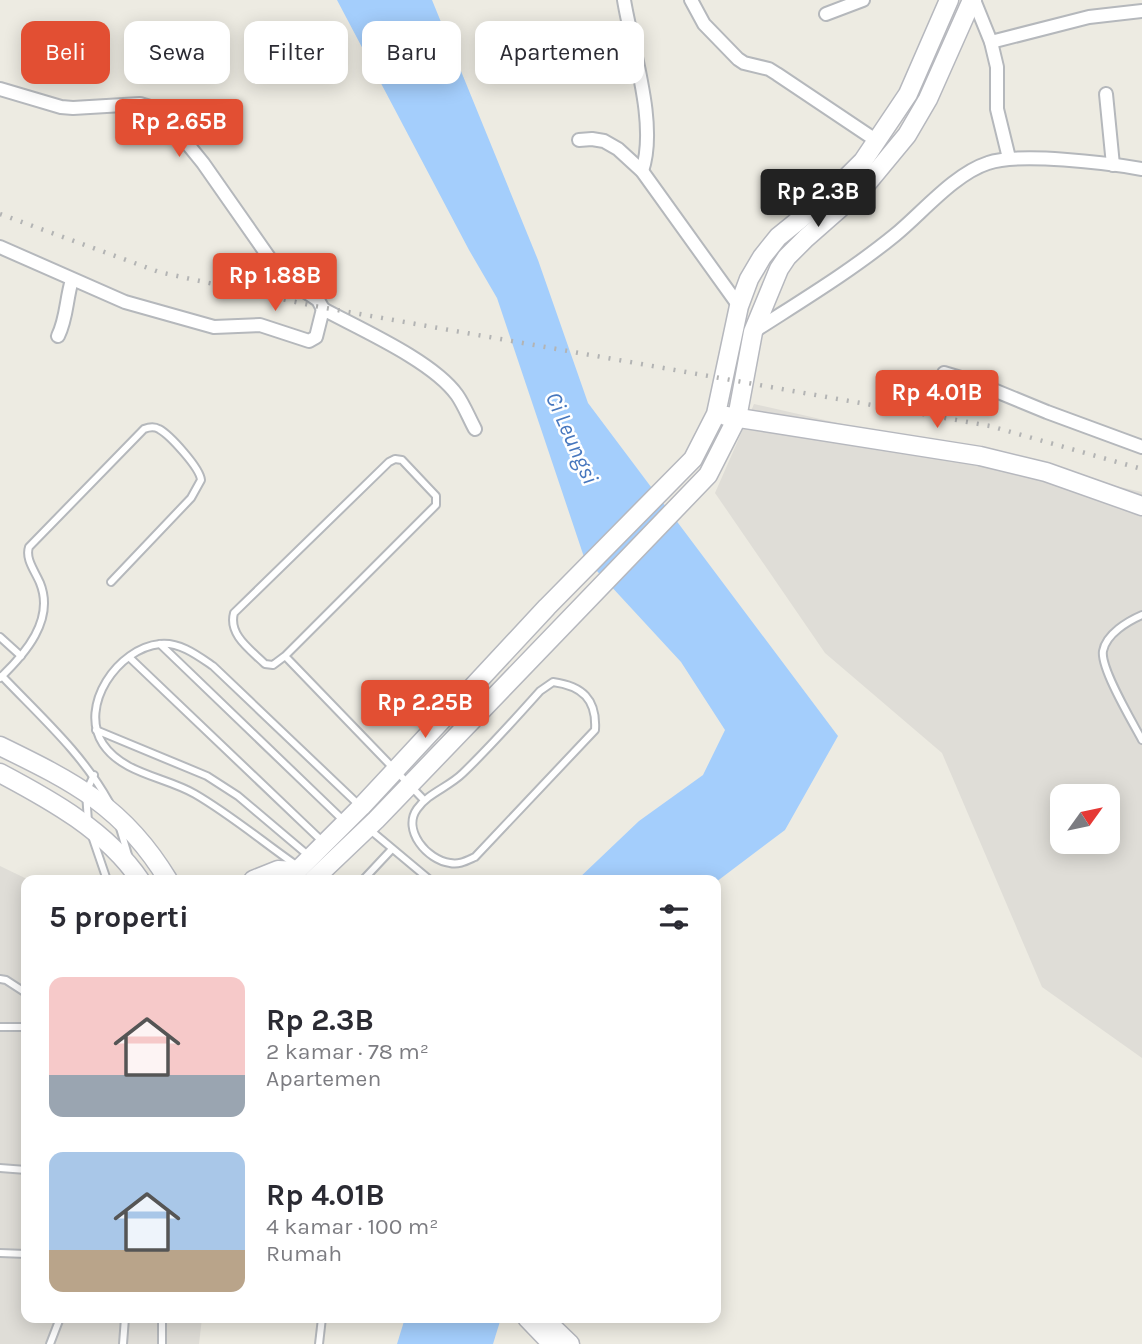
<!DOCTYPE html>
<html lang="id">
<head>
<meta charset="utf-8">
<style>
	body { margin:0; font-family:Karla,sans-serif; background:#f2f2f3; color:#2b2b33; height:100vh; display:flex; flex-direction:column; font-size:26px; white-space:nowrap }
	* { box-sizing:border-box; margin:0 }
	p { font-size:23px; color:#7c7c81 }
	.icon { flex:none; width:38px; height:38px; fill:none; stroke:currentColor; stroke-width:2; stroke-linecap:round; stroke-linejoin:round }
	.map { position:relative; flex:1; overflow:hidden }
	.drawer { position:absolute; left:21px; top:875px; width:700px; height:448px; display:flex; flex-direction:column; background:#fff; border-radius:14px; box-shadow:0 4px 18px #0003 }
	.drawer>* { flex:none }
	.hud { position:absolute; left:21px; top:21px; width:700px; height:63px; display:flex; gap:14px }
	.needle { width:46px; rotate:57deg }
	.controls { position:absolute; left:1050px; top:784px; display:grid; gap:14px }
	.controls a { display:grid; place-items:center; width:70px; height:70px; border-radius:14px; background:#fff; box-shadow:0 4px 18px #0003; font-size:35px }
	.price { position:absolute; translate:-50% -60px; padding:0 16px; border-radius:7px; background:#e24f33; color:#fff; font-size:23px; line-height:46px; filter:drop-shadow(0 2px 4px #0008) }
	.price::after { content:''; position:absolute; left:50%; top:42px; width:21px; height:16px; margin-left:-10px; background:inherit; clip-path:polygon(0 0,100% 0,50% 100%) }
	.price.active { background:#222; color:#fff }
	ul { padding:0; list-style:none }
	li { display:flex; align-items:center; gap:21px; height:175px; padding:0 28px }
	li span { display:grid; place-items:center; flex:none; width:196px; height:140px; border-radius:14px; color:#555 }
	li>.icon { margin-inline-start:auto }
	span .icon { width:84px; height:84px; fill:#fffc; stroke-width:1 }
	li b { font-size:30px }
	h2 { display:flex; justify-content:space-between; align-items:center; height:84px; padding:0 28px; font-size:30px }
	.chip { padding:0 24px; border-radius:14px; background:#fff; box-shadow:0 4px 18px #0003; font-size:24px; line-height:63px }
	.chip.active { background:#e24f33; color:#fff }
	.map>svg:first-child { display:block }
	.industrial { fill:#dfddd7; fill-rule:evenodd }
	.water { fill:#a4cefc }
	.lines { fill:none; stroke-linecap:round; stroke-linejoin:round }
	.lane-casing { stroke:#b5b8bc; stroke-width:10 }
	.street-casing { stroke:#b5b8bc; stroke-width:16 }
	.secondary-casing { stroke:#b6b8be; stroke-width:21 }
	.lane { stroke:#fff; stroke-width:6 }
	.street { stroke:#fff; stroke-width:12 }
	.secondary { stroke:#fff; stroke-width:18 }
	.rail { stroke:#b3b4b4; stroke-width:4.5; stroke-dasharray:2 9; stroke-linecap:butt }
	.labels { text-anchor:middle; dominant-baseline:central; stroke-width:5; stroke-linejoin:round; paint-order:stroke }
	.water-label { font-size:23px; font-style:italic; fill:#4777be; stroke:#fff }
</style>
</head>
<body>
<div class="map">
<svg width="1142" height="1344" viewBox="0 0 1142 1344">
	<rect width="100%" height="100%" fill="#edebe2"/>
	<g class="industrial">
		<path d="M 754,404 L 1142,492 L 1142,1058 L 1042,987 L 942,753 L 825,653 L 715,493 ZM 1062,796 L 1108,796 L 1108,842 L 1062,842 Z"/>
		<path d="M 0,866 L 29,880 L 26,880 L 26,1318 L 202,1318 L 199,1344 L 0,1344 Z"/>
	</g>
	<g class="water">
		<path d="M 337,0 L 432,0 L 538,260 L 588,403 L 838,736 L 785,830 L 716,882 L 577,880 L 639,821 L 703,775 L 725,730 L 681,662 L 584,557 L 497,298 L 469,250 Z"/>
		<path d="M 405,1318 L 501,1318 L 493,1344 L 397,1344 Z"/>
	</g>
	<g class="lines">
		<defs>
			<g id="lane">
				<path d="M 1142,615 C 1128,621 1106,634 1103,651 C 1100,668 1133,723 1142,740"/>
				<path d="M 0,637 L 21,656"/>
				<path d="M 160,644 L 345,822"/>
				<path d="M 285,656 L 273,665 L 265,664 C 251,650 228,635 234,613 L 389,462 L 395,459 L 402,460 L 436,496 L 436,505 L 285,656 L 424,800"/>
				<path d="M 130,658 L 323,842"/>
				<path d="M 2,676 C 41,717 82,753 109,802"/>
				<path d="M 0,678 C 25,654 55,620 40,583 C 35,571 25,559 29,547 L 144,429 C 149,427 154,426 159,429 C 170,435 200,468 201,480 L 191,498 L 111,582"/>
				<path d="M 553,682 C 582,686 597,699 595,730 L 475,857 C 466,861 459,865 450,863 C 427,860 402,830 417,809 C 428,793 449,787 463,773 C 490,747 515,719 540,691 Z"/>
				<path d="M 96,730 L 207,776 L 238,796 L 309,856"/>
				<path d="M 88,822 L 86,792 L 94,775"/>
				<path d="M 120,828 L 128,855"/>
				<path d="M 369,829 L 430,880"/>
				<path d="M 92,836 L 107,880"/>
				<path d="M 296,865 C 263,842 231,815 195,794 C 166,777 123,774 103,744 C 78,706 118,648 160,644 C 180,642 197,655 213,666 L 360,806"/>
				<path d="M 363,880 L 392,849"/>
				<path d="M 0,979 L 6,980 L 26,993"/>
				<path d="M 0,1027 L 26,1027"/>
				<path d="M 0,1168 L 26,1170"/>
				<path d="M 0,1253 L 26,1254"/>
				<path d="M 50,1344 L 60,1318"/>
				<path d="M 123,1344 L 125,1318"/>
				<path d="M 162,1344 L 162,1318"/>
				<path d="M 319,1344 L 322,1318"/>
			</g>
			<g id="street">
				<path d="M 624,0 C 632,49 658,124 642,171"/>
				<path d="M 691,0 L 704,24 L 738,59 L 744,63 L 769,69 L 777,74 L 877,141"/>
				<path d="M 974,0 L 991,42 L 997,67 L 997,109 L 1009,158"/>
				<path d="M 826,14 L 863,0"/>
				<path d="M 991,42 L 1089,17 L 1142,11"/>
				<path d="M 0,89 L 61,107 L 73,108 L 140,104 L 160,110 L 203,163 L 282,276 L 318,300 L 323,309"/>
				<path d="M 1106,94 L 1113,165"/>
				<path d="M 579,140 L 592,139 L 604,141 L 618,149 L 642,171 L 739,306"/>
				<path d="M 0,247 L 125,302 L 214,327 L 260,325 L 309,341 L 316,337 L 323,309 C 360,329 433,361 457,395 C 464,405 469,418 475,429"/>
				<path d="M 753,332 C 801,301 851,271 895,235 C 922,213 954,174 988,163 C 1019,152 1108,163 1142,169"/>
				<path d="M 58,336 C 67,318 66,299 72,280"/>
				<path d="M 944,373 L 974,382 L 1047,412 L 1142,447"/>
			</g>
			<g id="secondary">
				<path d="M 726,416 L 980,456 L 1046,472 L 1142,506"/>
				<path d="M 0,746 C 74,782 124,807 168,880"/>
				<path d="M 0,773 C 51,800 107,831 140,880"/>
				<path d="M 253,880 L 278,870 L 297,871"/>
				<path d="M 288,880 L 361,807 L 547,607 L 693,459 L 716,414 L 739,306 L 749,279 L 762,257 L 778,237 L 825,199 L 863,161 L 908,94 L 949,0"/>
				<path d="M 313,880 L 376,820 L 708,475 L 737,418 L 753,332 L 779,269 L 787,257 L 806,238 L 864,187 L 907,135 L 928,99 L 972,0"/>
				<path d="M 527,1318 L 552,1344"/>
				<path d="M 543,1318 L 570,1344"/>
			</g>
		</defs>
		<use href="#lane" class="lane-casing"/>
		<use href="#street" class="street-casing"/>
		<use href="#secondary" class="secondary-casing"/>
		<use href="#lane" class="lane"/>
		<use href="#street" class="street"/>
		<use href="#secondary" class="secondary"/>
		<path class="rail" d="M 0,214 L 159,272 L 309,305 L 990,426 L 1142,469"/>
	</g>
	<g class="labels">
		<g class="water-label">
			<text transform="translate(572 438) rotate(66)">Ci Leungsi</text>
		</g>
	</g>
</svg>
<div class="controls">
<a><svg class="needle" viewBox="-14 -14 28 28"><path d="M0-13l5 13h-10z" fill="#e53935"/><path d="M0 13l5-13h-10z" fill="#7c7c81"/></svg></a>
</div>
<b class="price" style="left:179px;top:159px">Rp 2.65B</b>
<b class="price active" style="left:818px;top:229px">Rp 2.3B</b>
<b class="price" style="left:275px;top:313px">Rp 1.88B</b>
<b class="price" style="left:937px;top:430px">Rp 4.01B</b>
<b class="price" style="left:425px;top:740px">Rp 2.25B</b>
<div class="hud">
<a class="chip active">Beli</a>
<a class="chip">Sewa</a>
<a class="chip">Filter</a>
<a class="chip">Baru</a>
<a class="chip">Apartemen</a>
</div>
<section class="drawer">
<h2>5 properti<svg class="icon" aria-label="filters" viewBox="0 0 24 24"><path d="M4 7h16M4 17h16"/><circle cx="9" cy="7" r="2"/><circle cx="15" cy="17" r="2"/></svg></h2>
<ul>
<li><span style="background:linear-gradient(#f6c9c9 70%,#9aa5b1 0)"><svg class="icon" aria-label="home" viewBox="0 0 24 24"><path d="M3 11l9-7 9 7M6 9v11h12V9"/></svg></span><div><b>Rp 2.3B</b><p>2 kamar · 78 m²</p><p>Apartemen</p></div></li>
<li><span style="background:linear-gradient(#a9c7e8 70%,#b9a48a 0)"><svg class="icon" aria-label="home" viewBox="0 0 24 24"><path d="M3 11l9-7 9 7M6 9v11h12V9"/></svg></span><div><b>Rp 4.01B</b><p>4 kamar · 100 m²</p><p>Rumah</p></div></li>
</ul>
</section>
</div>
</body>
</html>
